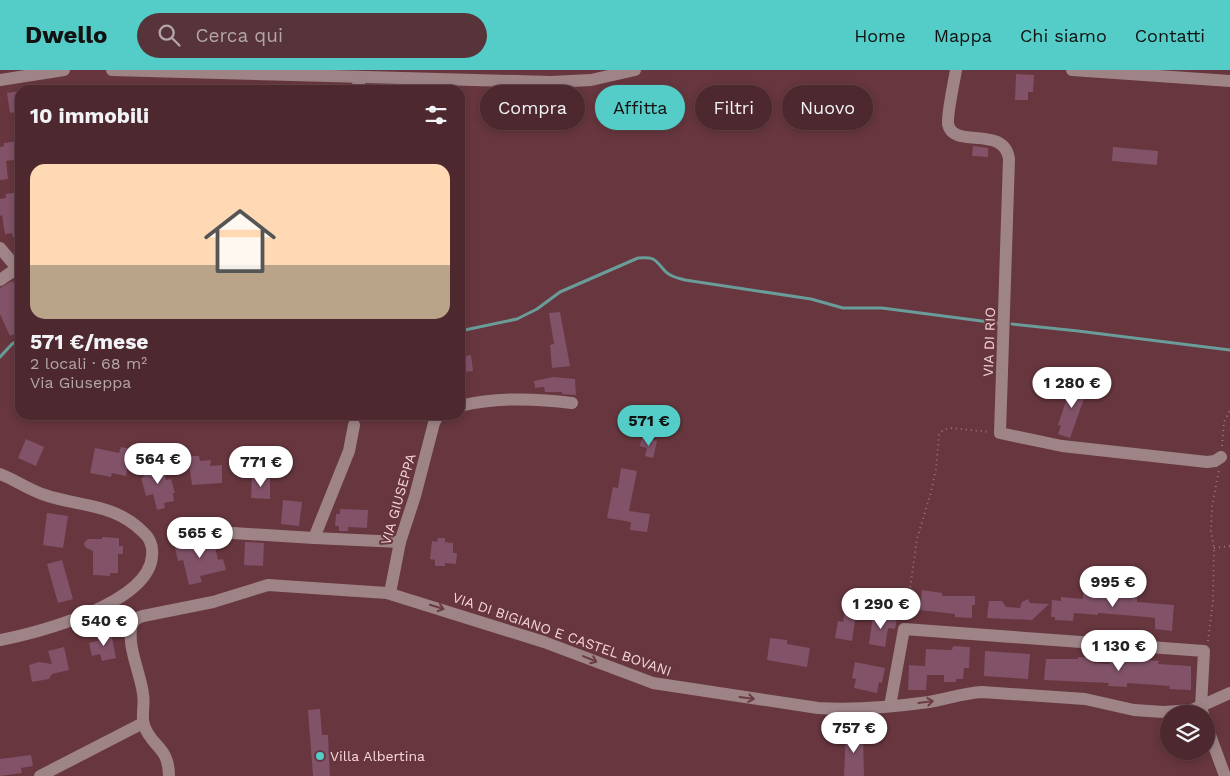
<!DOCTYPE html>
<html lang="it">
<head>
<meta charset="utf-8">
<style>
	body { margin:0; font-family:"Work Sans",sans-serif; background:#57343a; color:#f1f3f6; height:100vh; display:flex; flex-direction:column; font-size:19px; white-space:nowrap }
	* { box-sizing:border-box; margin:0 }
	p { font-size:16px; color:#b3a6aa }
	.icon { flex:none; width:28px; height:28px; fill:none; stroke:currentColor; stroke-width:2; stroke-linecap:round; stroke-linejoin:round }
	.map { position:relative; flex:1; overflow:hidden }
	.sheet { position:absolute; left:15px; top:15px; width:450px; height:335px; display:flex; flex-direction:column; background:#4d282e; border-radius:15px; box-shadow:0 2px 8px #0003,0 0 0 1px #64444a }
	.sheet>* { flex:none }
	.top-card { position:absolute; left:480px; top:15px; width:475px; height:45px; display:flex; gap:10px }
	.fabs { position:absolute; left:1160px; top:635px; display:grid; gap:10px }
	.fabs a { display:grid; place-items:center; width:55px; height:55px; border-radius:50%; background:#4d282e; box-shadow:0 2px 8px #0003,0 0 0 1px #64444a; font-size:25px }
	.price { position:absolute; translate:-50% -42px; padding:0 11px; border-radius:18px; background:#fff; color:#222; font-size:16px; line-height:32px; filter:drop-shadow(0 1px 2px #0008) }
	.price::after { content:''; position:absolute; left:50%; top:30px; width:15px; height:11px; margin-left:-8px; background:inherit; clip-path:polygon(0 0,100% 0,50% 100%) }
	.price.active { background:#54cdc8; color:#111 }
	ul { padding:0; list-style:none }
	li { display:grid; align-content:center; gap:10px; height:265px; padding:0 15px }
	li span { display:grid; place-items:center; height:155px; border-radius:15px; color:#555 }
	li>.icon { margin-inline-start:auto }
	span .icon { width:90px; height:90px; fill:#fffc; stroke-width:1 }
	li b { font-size:21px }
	h2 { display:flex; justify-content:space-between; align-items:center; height:60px; padding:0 15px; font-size:21px }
	.pill { padding:0 18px; border-radius:22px; background:#4d282e; box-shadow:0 2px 8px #0003,0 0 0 1px #64444a; font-size:18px; line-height:45px }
	.pill.active { background:#54cdc8; color:#111 }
	header { display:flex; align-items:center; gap:30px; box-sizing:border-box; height:70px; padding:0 25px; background:#54cdc8; color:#111 }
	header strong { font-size:24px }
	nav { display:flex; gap:28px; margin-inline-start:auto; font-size:18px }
	.search { width:350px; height:45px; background:#57343a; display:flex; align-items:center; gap:12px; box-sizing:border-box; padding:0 18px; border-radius:28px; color:#b3a6aa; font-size:19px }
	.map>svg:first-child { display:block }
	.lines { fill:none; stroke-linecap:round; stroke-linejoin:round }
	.stream { stroke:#6a9c9a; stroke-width:3 }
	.building { fill:#815268 }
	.path { stroke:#9f747b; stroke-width:2; stroke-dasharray:1 4; stroke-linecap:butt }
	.minor { stroke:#9e8487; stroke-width:12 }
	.oneway { stroke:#6a3a42 }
	.poi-dot { fill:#54cdc8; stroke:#67363e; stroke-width:2 }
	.labels { text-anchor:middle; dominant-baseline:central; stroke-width:4; stroke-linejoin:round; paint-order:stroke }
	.street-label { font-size:14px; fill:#f7d7db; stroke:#67363e }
	.poi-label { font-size:14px; fill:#f7d7db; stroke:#67363e; text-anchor:start }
</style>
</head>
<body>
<header>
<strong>Dwello</strong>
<div class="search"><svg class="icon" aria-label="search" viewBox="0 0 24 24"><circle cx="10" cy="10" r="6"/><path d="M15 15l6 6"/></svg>Cerca qui</div>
<nav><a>Home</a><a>Mappa</a><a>Chi siamo</a><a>Contatti</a></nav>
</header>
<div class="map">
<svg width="1230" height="706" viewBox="0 0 1230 706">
	<rect width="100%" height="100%" fill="#67363e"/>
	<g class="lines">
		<g class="stream">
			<path d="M 1012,254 L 1078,261 L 1230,280"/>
			<path d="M 460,261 L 517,249 L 537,239 L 560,222 L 638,188 C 656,187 654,189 666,202 C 671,207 678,208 685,210 L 811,229 L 843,238 L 882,238 L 997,253"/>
			<path d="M 0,287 L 12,274 L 20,269"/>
		</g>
	</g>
	<g class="building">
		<path d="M 1016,4 L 1034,5 L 1033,22 L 1028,22 L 1028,30 L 1015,30 Z"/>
		<path d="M 20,21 L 20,41 L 10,43 L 7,23 Z"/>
		<path d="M 20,71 L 20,89 L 6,91 L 8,109 L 0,110 L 0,77 L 4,76 L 4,73 Z"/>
		<path d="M 973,76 L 988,78 L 988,87 L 972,86 Z"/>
		<path d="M 1113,77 L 1158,81 L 1157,95 L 1112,91 Z"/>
		<path d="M 20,122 L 20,166 L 13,167 L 12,163 L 5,164 L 2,145 L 0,146 L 0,129 L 6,128 L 6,124 Z"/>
		<path d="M 12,211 L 20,221 L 20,261 L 10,266 L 0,244 L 0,218 Z"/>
		<path d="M 560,242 L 570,296 L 552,298 L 550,275 L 554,274 L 549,243 Z"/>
		<path d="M 471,285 L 473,301 L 460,302 L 460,287 Z"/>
		<path d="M 553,307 L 575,309 L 576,325 L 562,324 L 562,322 L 545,322 L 544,317 L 535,318 L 534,311 Z"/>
		<path d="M 1073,310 L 1083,313 L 1081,319 L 1087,320 L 1070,368 L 1058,364 L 1061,356 L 1058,355 Z"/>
		<path d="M 642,367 L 657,371 L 653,388 L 645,386 L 647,378 L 640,376 Z"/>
		<path d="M 26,369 L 44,377 L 36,396 L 18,388 Z"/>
		<path d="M 121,377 L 131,379 L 126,406 L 112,403 L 111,407 L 90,403 L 95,378 L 119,383 Z"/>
		<path d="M 188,386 L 199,386 L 200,391 L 211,390 L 210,396 L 222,395 L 222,413 L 192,415 Z"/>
		<path d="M 161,393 L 166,410 L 171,409 L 175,423 L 173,423 L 174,431 L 164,433 L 165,438 L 157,440 L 153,424 L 146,426 L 141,408 L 144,407 L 141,398 Z"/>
		<path d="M 621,398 L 637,401 L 629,441 L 650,444 L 647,462 L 630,460 L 631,452 L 607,448 L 613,417 L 618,418 Z"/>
		<path d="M 252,407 L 270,407 L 270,429 L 251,428 Z"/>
		<path d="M 283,430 L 302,432 L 299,456 L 281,454 Z"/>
		<path d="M 340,439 L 368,440 L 367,458 L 348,457 L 348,461 L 339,461 L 339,456 L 335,456 L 336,444 L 340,444 Z"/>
		<path d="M 47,443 L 68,446 L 63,478 L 43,475 Z"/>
		<path d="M 212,464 L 218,490 L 223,489 L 226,500 L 200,506 L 202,512 L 189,515 L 183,490 L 178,491 L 175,478 L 201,473 L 200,467 Z"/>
		<path d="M 102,467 L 119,468 L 119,476 L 123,476 L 123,484 L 118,484 L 118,503 L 110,503 L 110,506 L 93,505 L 93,481 L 85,477 L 84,473 L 88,469 L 102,469 Z"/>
		<path d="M 438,468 L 445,468 L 445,472 L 453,473 L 453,483 L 457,483 L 456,494 L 445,493 L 445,496 L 435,496 L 435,490 L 430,489 L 432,471 L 437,472 Z"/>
		<path d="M 245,472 L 264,473 L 263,496 L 244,495 Z"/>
		<path d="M 62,490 L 73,529 L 58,533 L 47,494 Z"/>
		<path d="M 922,520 L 942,523 L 942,526 L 975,526 L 975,535 L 972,535 L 972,548 L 955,547 L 955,544 L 919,540 Z"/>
		<path d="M 1083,522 L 1137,526 L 1137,532 L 1174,535 L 1172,561 L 1155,559 L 1155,548 L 1147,547 L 1098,543 L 1098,545 L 1074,543 L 1073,551 L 1055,550 L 1055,547 L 1051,547 L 1052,530 L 1061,531 L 1061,527 L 1083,529 Z"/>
		<path d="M 1028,529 L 1030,533 L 1049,534 L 1032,550 L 987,548 L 989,531 L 1002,531 L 1006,537 L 1020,538 L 1022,532 Z"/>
		<path d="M 845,541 L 852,542 L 851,550 L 855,550 L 852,571 L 835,568 L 838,551 L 843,552 Z"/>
		<path d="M 873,546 L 886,549 L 886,546 L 897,548 L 895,559 L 888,558 L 885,577 L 869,574 Z"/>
		<path d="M 111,563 L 116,588 L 102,591 L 100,584 L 92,586 L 89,573 L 98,571 L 97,566 Z"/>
		<path d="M 770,568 L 787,570 L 787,574 L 810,578 L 807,597 L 767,590 Z"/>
		<path d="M 953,576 L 970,577 L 969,598 L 964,598 L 963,609 L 956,609 L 956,612 L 944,612 L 944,605 L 927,605 L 926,620 L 908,620 L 909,595 L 925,596 L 926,579 L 952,580 Z"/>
		<path d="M 64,577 L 69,600 L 52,604 L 49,609 L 32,612 L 29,595 L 39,592 L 52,594 L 48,581 Z"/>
		<path d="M 985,581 L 1030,584 L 1028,609 L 984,606 Z"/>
		<path d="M 1078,587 L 1093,588 L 1093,593 L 1109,594 L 1109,589 L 1117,590 L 1117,587 L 1159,591 L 1158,594 L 1191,596 L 1191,620 L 1169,619 L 1170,616 L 1127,613 L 1127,617 L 1108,616 L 1109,613 L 1044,610 L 1046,589 L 1078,589 Z"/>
		<path d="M 855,592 L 885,598 L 882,613 L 879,612 L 877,623 L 854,618 L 856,609 L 852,608 Z"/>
		<path d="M 320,639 L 322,665 L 328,665 L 330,706 L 313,706 L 308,640 Z"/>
		<path d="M 863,661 L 864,706 L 844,706 L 846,662 Z"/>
		<path d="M 31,685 L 33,696 L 21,698 L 22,703 L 0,706 L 0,689 Z"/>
	</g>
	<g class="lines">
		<g class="path">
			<path d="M 1222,376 L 1224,352 L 1230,340"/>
			<path d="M 1214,478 L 1230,476"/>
			<path d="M 906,547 L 917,469 L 931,422 L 936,399 L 939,365 L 943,360 L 950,358 L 990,362"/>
			<path d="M 1208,571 L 1213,531 L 1214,478 L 1211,461 L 1212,436 L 1219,400"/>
		</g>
		<g class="minor">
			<path d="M 112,0 L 551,12 L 591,10 L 635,0"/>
			<path d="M 956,0 C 954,12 947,44 948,54 C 953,80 1004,54 1009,89 L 1000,363 L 1062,376 L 1207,392 L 1215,391 L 1221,387"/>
			<path d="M 1072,0 L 1230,11"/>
			<path d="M 0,10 L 64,0"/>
			<path d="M 356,20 L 361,8"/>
			<path d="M 0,178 L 17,198"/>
			<path d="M 0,210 L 20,196"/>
			<path d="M 460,336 C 497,327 534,328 572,333"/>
			<path d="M 354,355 L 349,381 L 314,468 L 400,472"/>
			<path d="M 0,404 C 16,410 29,420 45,425 C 80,437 114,433 143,462 C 150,468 153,477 152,486 C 149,533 39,563 0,570"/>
			<path d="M 233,463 L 314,468"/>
			<path d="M 390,523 L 400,472 L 415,426 L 434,353 L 438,345"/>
			<path d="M 890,636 L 904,559 L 1204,581 L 1201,637 L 1203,644"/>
			<path d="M 1206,654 L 1225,706"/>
			<path d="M 40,706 L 143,653"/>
			<path d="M 169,706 C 169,676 151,677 144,655 C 141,646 145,634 143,624 C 141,605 126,574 132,555 C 134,550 138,547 143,546 L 213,532 L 268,515 L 387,523 L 544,572 L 653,613 L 818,638 C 854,640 893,637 929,632 C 947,629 964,623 982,622 L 1085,629 L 1134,640 L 1164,642 L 1192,640 L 1230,623"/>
		</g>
	</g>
	<defs><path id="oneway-shaft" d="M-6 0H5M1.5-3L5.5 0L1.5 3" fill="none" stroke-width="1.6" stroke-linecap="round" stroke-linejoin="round" transform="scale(1.25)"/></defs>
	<g class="oneway">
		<use href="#oneway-shaft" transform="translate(437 537) rotate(17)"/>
		<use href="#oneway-shaft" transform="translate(590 589) rotate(23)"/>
		<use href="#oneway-shaft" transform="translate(747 628) rotate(8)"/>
		<use href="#oneway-shaft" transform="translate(926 632) rotate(-8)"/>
	</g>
	<circle class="poi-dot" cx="320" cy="686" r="5"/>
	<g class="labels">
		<g class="street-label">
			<text transform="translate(989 272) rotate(-88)">VIA DI RIO</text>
			<text transform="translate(398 429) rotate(-74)">VIA GIUSEPPA</text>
			<text transform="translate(562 564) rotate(19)">VIA DI BIGIANO E CASTEL BOVANI</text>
		</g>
		<g class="poi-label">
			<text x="330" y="686">Villa Albertina</text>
		</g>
	</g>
</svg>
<div class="fabs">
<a><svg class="icon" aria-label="layers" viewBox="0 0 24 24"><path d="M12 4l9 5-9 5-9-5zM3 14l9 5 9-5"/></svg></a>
</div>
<b class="price" style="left:1072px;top:339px">1 280 €</b>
<b class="price active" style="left:649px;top:377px">571 €</b>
<b class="price" style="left:158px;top:415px">564 €</b>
<b class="price" style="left:261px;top:418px">771 €</b>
<b class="price" style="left:200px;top:489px">565 €</b>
<b class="price" style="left:1113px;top:538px">995 €</b>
<b class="price" style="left:881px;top:560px">1 290 €</b>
<b class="price" style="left:104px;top:577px">540 €</b>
<b class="price" style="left:1119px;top:602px">1 130 €</b>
<b class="price" style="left:854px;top:684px">757 €</b>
<div class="top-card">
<a class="pill">Compra</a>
<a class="pill active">Affitta</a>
<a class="pill">Filtri</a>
<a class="pill">Nuovo</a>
</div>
<section class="sheet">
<h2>10 immobili<svg class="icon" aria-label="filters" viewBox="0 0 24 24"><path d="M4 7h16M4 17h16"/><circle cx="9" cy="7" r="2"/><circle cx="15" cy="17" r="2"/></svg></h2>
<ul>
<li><span style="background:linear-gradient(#ffd9b3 65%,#b9a48a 0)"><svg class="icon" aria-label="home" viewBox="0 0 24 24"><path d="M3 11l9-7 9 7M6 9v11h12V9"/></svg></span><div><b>571 €/mese</b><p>2 locali · 68 m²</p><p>Via Giuseppa</p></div></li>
</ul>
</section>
</div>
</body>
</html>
